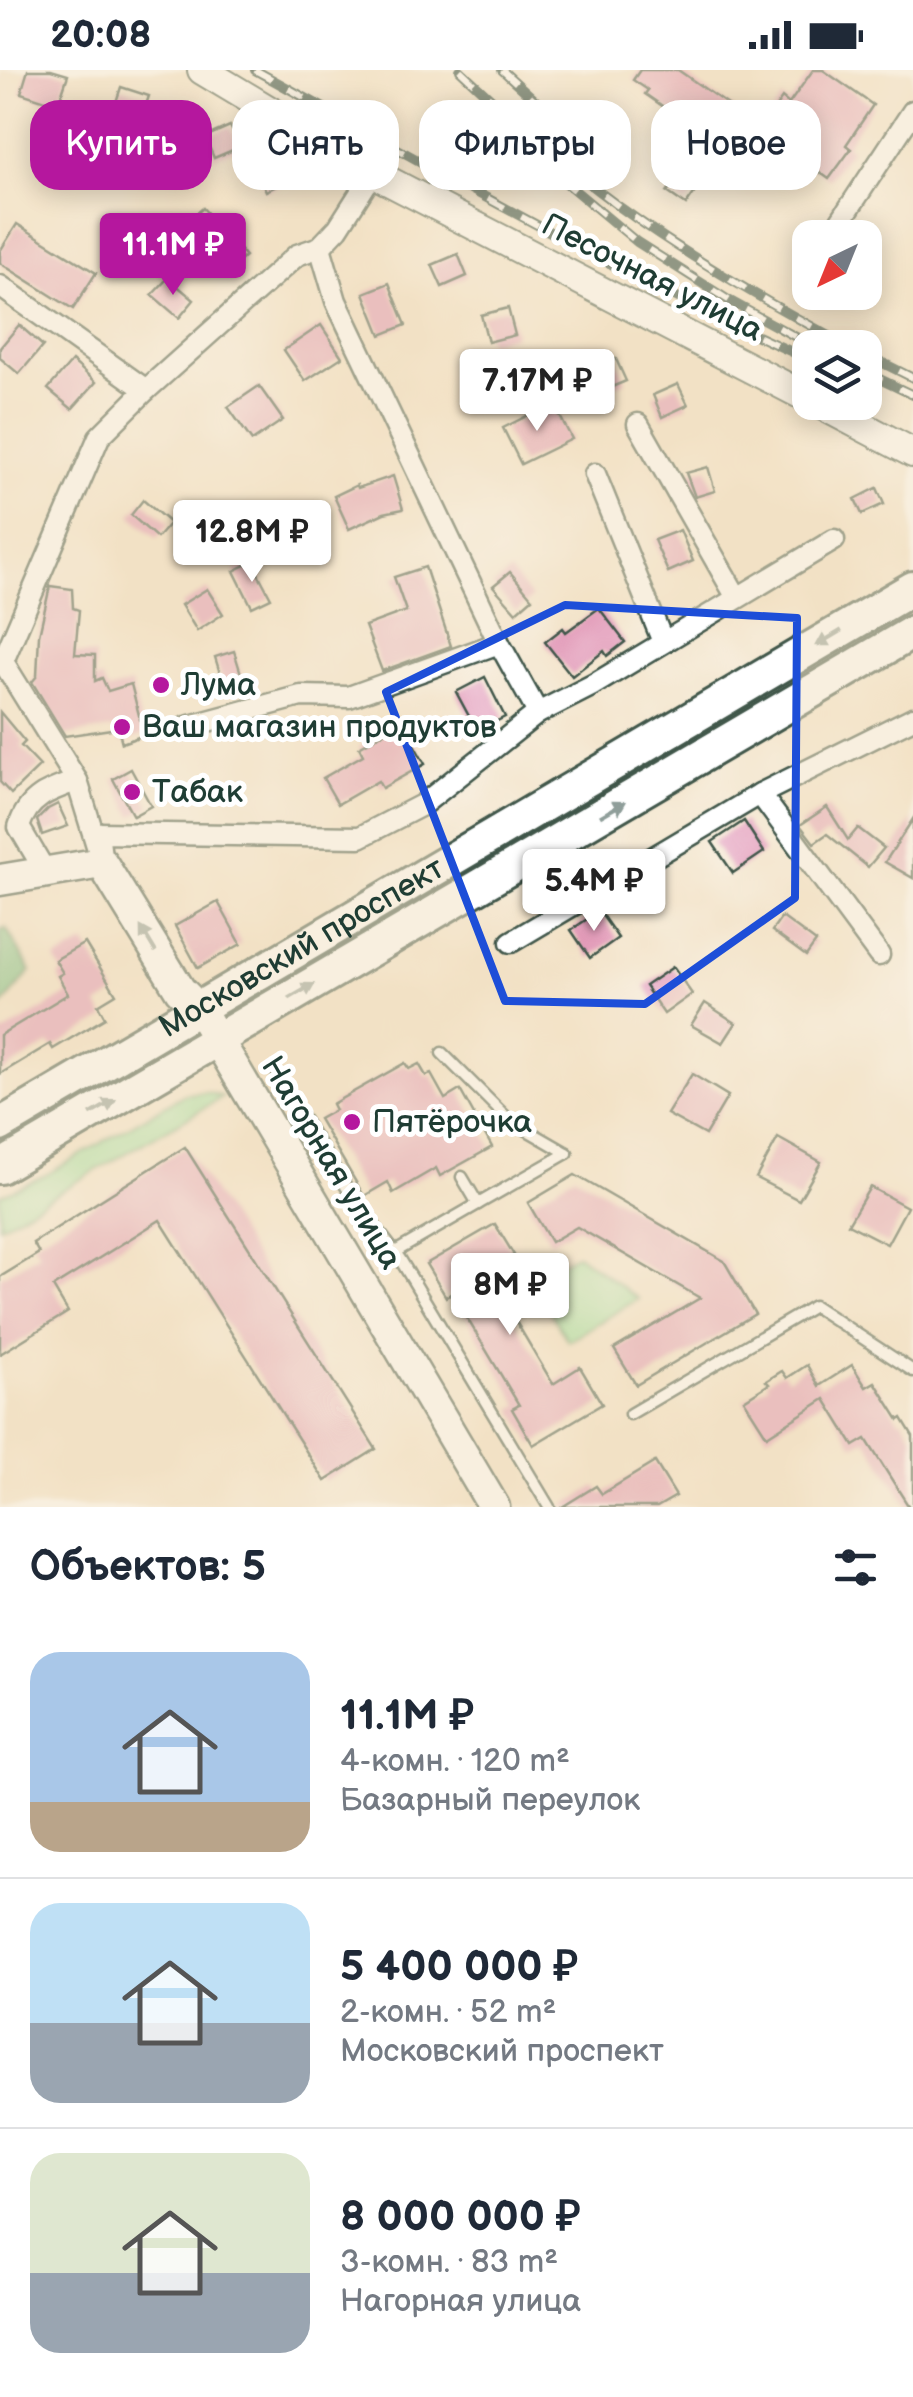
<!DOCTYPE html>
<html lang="ru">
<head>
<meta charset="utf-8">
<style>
	body { margin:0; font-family:"Balsamiq Sans",sans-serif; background:#f2f2f3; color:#1f2937; height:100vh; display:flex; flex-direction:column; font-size:38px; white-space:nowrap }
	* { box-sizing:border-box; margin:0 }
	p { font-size:32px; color:#747a83 }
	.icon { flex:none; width:55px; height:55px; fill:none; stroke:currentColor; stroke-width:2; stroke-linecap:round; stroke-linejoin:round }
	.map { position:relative; height:1437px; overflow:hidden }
	.side { display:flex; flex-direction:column; background:#fff; flex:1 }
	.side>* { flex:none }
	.hud { position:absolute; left:30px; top:30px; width:855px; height:90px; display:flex; gap:20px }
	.needle { width:65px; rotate:223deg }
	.controls { position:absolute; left:792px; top:150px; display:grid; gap:20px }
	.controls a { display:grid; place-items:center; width:90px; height:90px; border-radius:20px; background:#fff; box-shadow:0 5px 25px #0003; font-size:50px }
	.price { position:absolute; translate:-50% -85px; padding:0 22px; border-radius:10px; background:#fff; color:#222; font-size:32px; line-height:65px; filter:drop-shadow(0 2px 5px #0008) }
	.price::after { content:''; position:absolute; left:50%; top:60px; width:30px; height:22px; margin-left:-15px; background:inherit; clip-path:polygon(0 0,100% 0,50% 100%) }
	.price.active { background:#b5179e; color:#fff }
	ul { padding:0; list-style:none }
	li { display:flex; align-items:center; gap:30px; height:250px; padding:0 30px }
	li+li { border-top:2px solid #e0e1e3 }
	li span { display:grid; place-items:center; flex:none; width:280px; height:200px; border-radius:30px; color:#555 }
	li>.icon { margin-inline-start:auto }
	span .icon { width:120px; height:120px; fill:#fffc; stroke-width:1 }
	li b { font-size:42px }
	h2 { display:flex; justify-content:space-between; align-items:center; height:120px; padding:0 30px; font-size:42px }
	.pill { padding:0 35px; border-radius:30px; background:#fff; box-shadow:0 5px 25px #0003; font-size:35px; line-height:90px }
	.pill.active { background:#b5179e; color:#fff }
	.status { display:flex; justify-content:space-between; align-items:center; height:70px; padding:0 50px; background:#fff; direction:ltr }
	.status svg { height:28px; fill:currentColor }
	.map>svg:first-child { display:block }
	.green { fill:#95de99; stroke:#5a8e66; stroke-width:2.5 }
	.forest { fill:#78bd81; stroke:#4c7d5a; stroke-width:2.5 }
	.building { fill:#e196b5 }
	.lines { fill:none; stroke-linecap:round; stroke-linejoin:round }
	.service-casing { stroke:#3f564a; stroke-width:15 }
	.minor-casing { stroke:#3f564a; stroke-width:25 }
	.tertiary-casing { stroke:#3f564a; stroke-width:32 }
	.secondary-casing { stroke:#3f564a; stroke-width:35 }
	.primary-casing { stroke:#3f564a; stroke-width:38 }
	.service { stroke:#fff; stroke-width:10 }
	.minor { stroke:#fff; stroke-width:20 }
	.tertiary { stroke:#fff; stroke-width:28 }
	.secondary { stroke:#fff; stroke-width:30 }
	.primary { stroke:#fff; stroke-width:32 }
	.rail-casing { stroke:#1f3d34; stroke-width:10 }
	.rail { stroke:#fff; stroke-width:6; stroke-dasharray:19; stroke-linecap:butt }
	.oneway { fill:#8f9e9a }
	.marked { fill:none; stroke:#1d4ed8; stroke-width:8; stroke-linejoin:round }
	.poi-dot { fill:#b5179e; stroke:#fff; stroke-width:4 }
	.labels { text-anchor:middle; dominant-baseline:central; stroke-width:10; stroke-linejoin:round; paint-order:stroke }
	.street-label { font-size:32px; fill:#1f3d34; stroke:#fff }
	.poi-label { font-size:32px; fill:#1f3d34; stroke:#fff; text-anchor:start }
</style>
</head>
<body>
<div class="status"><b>20:08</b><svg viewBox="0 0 49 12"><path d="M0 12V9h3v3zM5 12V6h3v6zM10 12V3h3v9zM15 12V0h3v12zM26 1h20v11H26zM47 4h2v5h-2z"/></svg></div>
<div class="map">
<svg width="913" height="1437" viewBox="0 0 913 1437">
	<rect width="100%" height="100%" fill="#fff"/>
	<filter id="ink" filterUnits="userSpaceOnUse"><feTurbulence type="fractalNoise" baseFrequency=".01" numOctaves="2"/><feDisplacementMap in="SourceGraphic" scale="20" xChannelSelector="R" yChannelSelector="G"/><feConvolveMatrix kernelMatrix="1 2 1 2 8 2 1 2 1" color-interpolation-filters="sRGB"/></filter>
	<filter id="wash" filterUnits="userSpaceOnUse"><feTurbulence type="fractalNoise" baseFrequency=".0048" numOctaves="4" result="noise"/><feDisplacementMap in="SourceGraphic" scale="40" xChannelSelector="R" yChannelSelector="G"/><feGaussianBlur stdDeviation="2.25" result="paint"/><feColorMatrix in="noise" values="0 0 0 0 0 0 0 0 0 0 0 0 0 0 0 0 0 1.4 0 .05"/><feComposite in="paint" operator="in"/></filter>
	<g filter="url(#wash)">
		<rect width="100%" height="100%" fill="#f2e1c5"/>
		<g class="green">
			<path d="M 206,1022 L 223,1027 L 0,1156 L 0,1125 L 46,1105 L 185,1024 Z"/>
			<path d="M 577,1184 L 638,1229 L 568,1271 L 531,1211 Z"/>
		</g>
		<path class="forest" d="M 6,858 L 31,901 L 0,939 L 0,861 Z"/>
		<g id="blocks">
			<g class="building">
				<path d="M 28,0 L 51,0 L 68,5 L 58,35 L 21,23 Z"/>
				<path d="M 640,0 L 678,0 L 741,44 L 695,112 L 700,115 L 686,135 L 667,122 L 677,108 L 658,95 L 687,53 L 645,24 L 648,20 L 633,10 Z"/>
				<path d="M 813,0 L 823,0 L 873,35 L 846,75 L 851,79 L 829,109 L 760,59 L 782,28 L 789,34 Z"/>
				<path d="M 121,17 L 149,26 L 140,53 L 112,44 Z"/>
				<path d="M 230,56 L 240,77 L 214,88 L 205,67 Z"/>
				<path d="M 282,88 L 291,109 L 266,121 L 256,99 Z"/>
				<path d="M 203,138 L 245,186 L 232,197 L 190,149 Z"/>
				<path d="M 17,154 L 96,203 L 73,239 L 0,193 L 0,181 Z"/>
				<path d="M 458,184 L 467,206 L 442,217 L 432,195 Z"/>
				<path d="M 168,208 L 194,230 L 179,248 L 152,225 Z"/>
				<path d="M 389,213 L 406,255 L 381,265 L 364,223 Z"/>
				<path d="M 508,238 L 515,265 L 488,272 L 481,245 Z"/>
				<path d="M 19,255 L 43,276 L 19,304 L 0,288 L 0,278 Z"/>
				<path d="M 321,255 L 342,287 L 305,311 L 284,280 Z"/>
				<path d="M 616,289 L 626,311 L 600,322 L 591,301 Z"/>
				<path d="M 72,291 L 96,312 L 72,339 L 48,319 Z"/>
				<path d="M 678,314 L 688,335 L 662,347 L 653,325 Z"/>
				<path d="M 259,316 L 283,350 L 252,371 L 228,337 Z"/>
				<path d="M 553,333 L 572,369 L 521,394 L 503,358 Z"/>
				<path d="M 708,397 L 715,421 L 695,427 L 686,403 Z"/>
				<path d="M 393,406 L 403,439 L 384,443 L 349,459 L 334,426 L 357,415 L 358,418 Z"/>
				<path d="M 877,418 L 884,434 L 862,444 L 855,429 Z"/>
				<path d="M 143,430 L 170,453 L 157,468 L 131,445 Z"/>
				<path d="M 680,460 L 693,491 L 668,502 L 654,470 Z"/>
				<path d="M 252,492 L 271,528 L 252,537 L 234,501 Z"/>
				<path d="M 425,497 L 451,576 L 382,601 L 365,556 L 406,541 L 394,507 Z"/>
				<path d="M 510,502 L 532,528 L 516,542 L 493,516 Z"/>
				<path d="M 50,516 L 72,519 L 73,538 L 79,540 L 75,584 L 95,585 L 95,611 L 102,608 L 108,621 L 131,614 L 144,665 L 122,673 L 118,658 L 65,666 L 32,612 L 37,606 L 39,565 Z"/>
				<path d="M 207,519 L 223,544 L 197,561 L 181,535 Z"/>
				<path d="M 599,538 L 625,572 L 607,586 L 604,581 L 572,606 L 545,572 L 563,558 L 566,562 Z"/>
				<path d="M 234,581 L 242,607 L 223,613 L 215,587 Z"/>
				<path d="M 485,607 L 505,647 L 477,661 L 456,622 Z"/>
				<path d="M 0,642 L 25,672 L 21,676 L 40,696 L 11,724 L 0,712 Z"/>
				<path d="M 402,653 L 425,694 L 382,718 L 378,711 L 338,734 L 323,708 L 363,685 L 359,677 Z"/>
				<path d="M 131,699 L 151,736 L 133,746 L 113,709 Z"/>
				<path d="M 58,734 L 68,756 L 42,765 L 37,750 L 48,739 Z"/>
				<path d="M 827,737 L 848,770 L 858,758 L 884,778 L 868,797 L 827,764 L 814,773 L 800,755 Z"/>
				<path d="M 913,749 L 913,808 L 885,792 Z"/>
				<path d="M 744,751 L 764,782 L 733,803 L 712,772 Z"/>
				<path d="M 218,832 L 241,874 L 198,898 L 175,856 Z"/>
				<path d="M 599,841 L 618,868 L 590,888 L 571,860 Z"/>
				<path d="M 782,847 L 816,872 L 806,886 L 772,861 Z"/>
				<path d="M 85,873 L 116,924 L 98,935 L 105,948 L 53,979 L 50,974 L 0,1004 L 0,965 L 68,924 L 58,906 L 63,903 L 55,890 Z"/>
				<path d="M 673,897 L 692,924 L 664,944 L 645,916 Z"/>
				<path d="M 705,933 L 736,953 L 723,973 L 691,955 Z"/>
				<path d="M 405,993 L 409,999 L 419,994 L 426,1006 L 431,1004 L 445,1029 L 460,1020 L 492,1077 L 440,1106 L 436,1098 L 393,1123 L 388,1112 L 364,1126 L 319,1049 L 335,1040 L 332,1034 Z"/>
				<path d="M 692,1004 L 728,1026 L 705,1065 L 667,1044 Z"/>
				<path d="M 778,1068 L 821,1092 L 799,1130 L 756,1108 Z"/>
				<path d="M 185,1077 L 376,1379 L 325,1411 L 160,1150 L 53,1217 L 68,1242 L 0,1284 L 0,1207 L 39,1183 L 33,1173 Z"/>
				<path d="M 575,1105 L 724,1191 L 755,1244 L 636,1315 L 614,1279 L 700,1228 L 577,1157 L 551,1172 L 528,1133 Z"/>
				<path d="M 870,1117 L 907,1137 L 887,1174 L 848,1154 Z"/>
				<path d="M 495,1154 L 514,1185 L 486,1201 L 553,1314 L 580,1297 L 602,1334 L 533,1375 L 512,1339 L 519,1335 L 452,1223 L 446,1227 L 426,1194 Z"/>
				<path d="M 807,1295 L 819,1316 L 852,1295 L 866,1317 L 875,1312 L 899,1350 L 902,1348 L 913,1366 L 913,1437 L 909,1437 L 866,1369 L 854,1376 L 825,1329 L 767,1366 L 744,1330 L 769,1314 L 766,1311 L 782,1301 L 787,1308 Z"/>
				<path d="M 655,1392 L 676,1426 L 657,1437 L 562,1437 L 596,1416 L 602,1424 Z"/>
			</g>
		</g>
	</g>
	<g filter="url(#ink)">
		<use href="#blocks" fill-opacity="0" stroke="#3f564a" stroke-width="2.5"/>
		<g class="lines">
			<defs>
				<g id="service">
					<path d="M 442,983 L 508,1049 L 567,1083"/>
					<path d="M 277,1008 L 356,1132 L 400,1189 L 549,1437"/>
					<path d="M 462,1107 L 478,1134 L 567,1083"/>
					<path d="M 395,1182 L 478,1134"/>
					<path d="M 630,1344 L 814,1236 L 913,1301"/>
				</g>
				<g id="minor">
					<path d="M 840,152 L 913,41"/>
					<path d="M 320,177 L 336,231 L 499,573 L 538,643"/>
					<path d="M 0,216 L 146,320"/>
					<path d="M 638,354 L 736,526"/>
					<path d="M 595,404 L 663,572"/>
					<path d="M 0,587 L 77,711 L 97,776"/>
					<path d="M 3,591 L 99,367 L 146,320 L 297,185 L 320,177 L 338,158 L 373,103"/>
					<path d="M 186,657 L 301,626 L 349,627 L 499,573"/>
					<path d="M 760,724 L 879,885"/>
					<path d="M 102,793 L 98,763 L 360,767 L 422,735 L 538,643 L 593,615 L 834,470"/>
					<path d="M 45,801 L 19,757 C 28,727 50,720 77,711"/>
					<path d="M 511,872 L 760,724 L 913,648"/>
				</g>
				<g id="tertiary">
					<path d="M 202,0 L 373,103 L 810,329"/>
					<path d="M 816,332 L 913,383"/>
				</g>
				<path id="secondary" d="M 0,810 L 102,793 L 180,920 L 200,940 L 494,1437"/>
				<g id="primary">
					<path id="s1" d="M 0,1055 L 913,518"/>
					<path d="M 0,1097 L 913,562"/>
				</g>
			</defs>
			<use href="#service" class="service-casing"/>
			<use href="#minor" class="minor-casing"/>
			<use href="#tertiary" class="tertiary-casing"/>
			<use href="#secondary" class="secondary-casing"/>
			<use href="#primary" class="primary-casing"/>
			<use href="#service" class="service"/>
			<use href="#minor" class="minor"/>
			<use href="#tertiary" class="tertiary"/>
			<use href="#secondary" class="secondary"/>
			<use href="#primary" class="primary"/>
			<defs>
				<g id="rail">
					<path d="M 255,0 C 438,101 619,205 810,290"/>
					<path d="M 460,0 C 510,47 561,94 617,135 C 690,188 771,235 852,278"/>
					<path d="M 502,0 L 570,62"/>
					<path d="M 560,108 L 637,172 L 730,231 L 816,278"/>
					<path d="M 865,284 L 913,308"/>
					<path d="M 865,302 L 913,325"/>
				</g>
			</defs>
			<use href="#rail" class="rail-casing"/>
			<use href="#rail" class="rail"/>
		</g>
		<defs><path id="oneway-solid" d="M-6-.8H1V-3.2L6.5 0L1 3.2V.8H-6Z" transform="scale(2.5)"/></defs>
		<g class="oneway">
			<use href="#oneway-solid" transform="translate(829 568) rotate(149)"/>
			<use href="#oneway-solid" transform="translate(613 739) rotate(-30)"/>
			<use href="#oneway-solid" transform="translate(148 869) rotate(-121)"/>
			<use href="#oneway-solid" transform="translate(302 921) rotate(-30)"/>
			<use href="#oneway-solid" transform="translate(103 1037) rotate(-30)"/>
		</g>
	</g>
	<path d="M0 0H913V1437H0ZM 565,535 L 797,548 L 795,828 L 645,934 L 505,931 L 386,622 Z" fill="#f2e1c5" fill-opacity=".55" fill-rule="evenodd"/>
	<path class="marked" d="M 565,535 L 797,548 L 795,828 L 645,934 L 505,931 L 386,622 Z"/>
	<g class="poi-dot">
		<circle cx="161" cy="615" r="10"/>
		<circle cx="122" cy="657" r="10"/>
		<circle cx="132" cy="722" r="10"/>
		<circle cx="352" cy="1052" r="10"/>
	</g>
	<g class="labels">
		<g class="street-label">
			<text transform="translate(652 208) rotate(27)">Песочная улица</text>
			<text stroke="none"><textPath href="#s1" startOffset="350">Московский проспект</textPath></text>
			<text transform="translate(331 1093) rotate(59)">Нагорная улица</text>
		</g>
		<g class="poi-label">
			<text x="181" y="615">Лума</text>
			<text x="142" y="657">Ваш магазин продуктов</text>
			<text x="152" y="722">Табак</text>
			<text x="372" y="1052">Пятёрочка</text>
		</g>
	</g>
</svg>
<div class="controls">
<a><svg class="needle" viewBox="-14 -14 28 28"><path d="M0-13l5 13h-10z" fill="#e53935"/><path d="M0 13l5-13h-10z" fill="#747a83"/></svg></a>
<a><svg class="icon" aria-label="layers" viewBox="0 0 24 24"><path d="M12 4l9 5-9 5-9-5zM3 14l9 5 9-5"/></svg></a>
</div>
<b class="price active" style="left:173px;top:228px">11.1M ₽</b>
<b class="price" style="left:537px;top:364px">7.17M ₽</b>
<b class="price" style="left:252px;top:515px">12.8M ₽</b>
<b class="price" style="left:594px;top:864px">5.4M ₽</b>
<b class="price" style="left:510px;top:1268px">8M ₽</b>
<div class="hud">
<a class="pill active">Купить</a>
<a class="pill">Снять</a>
<a class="pill">Фильтры</a>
<a class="pill">Новое</a>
</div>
</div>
<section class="side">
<h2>Объектов: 5<svg class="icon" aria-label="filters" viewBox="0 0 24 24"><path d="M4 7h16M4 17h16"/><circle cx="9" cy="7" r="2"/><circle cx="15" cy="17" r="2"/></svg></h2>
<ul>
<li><span style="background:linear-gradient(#a9c7e8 75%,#b9a48a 0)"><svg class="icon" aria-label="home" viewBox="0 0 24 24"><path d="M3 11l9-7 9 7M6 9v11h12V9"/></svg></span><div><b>11.1M ₽</b><p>4-комн. · 120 m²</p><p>Базарный переулок</p></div></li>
<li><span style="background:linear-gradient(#bfe0f5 60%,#9aa5b1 0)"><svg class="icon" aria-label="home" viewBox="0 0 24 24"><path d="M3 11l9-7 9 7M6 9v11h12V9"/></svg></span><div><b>5 400 000 ₽</b><p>2-комн. · 52 m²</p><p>Московский проспект</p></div></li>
<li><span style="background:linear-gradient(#dfe7d0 60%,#9aa5b1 0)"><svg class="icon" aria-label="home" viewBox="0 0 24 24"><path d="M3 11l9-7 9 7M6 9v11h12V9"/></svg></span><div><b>8 000 000 ₽</b><p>3-комн. · 83 m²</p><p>Нагорная улица</p></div></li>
</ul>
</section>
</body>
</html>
